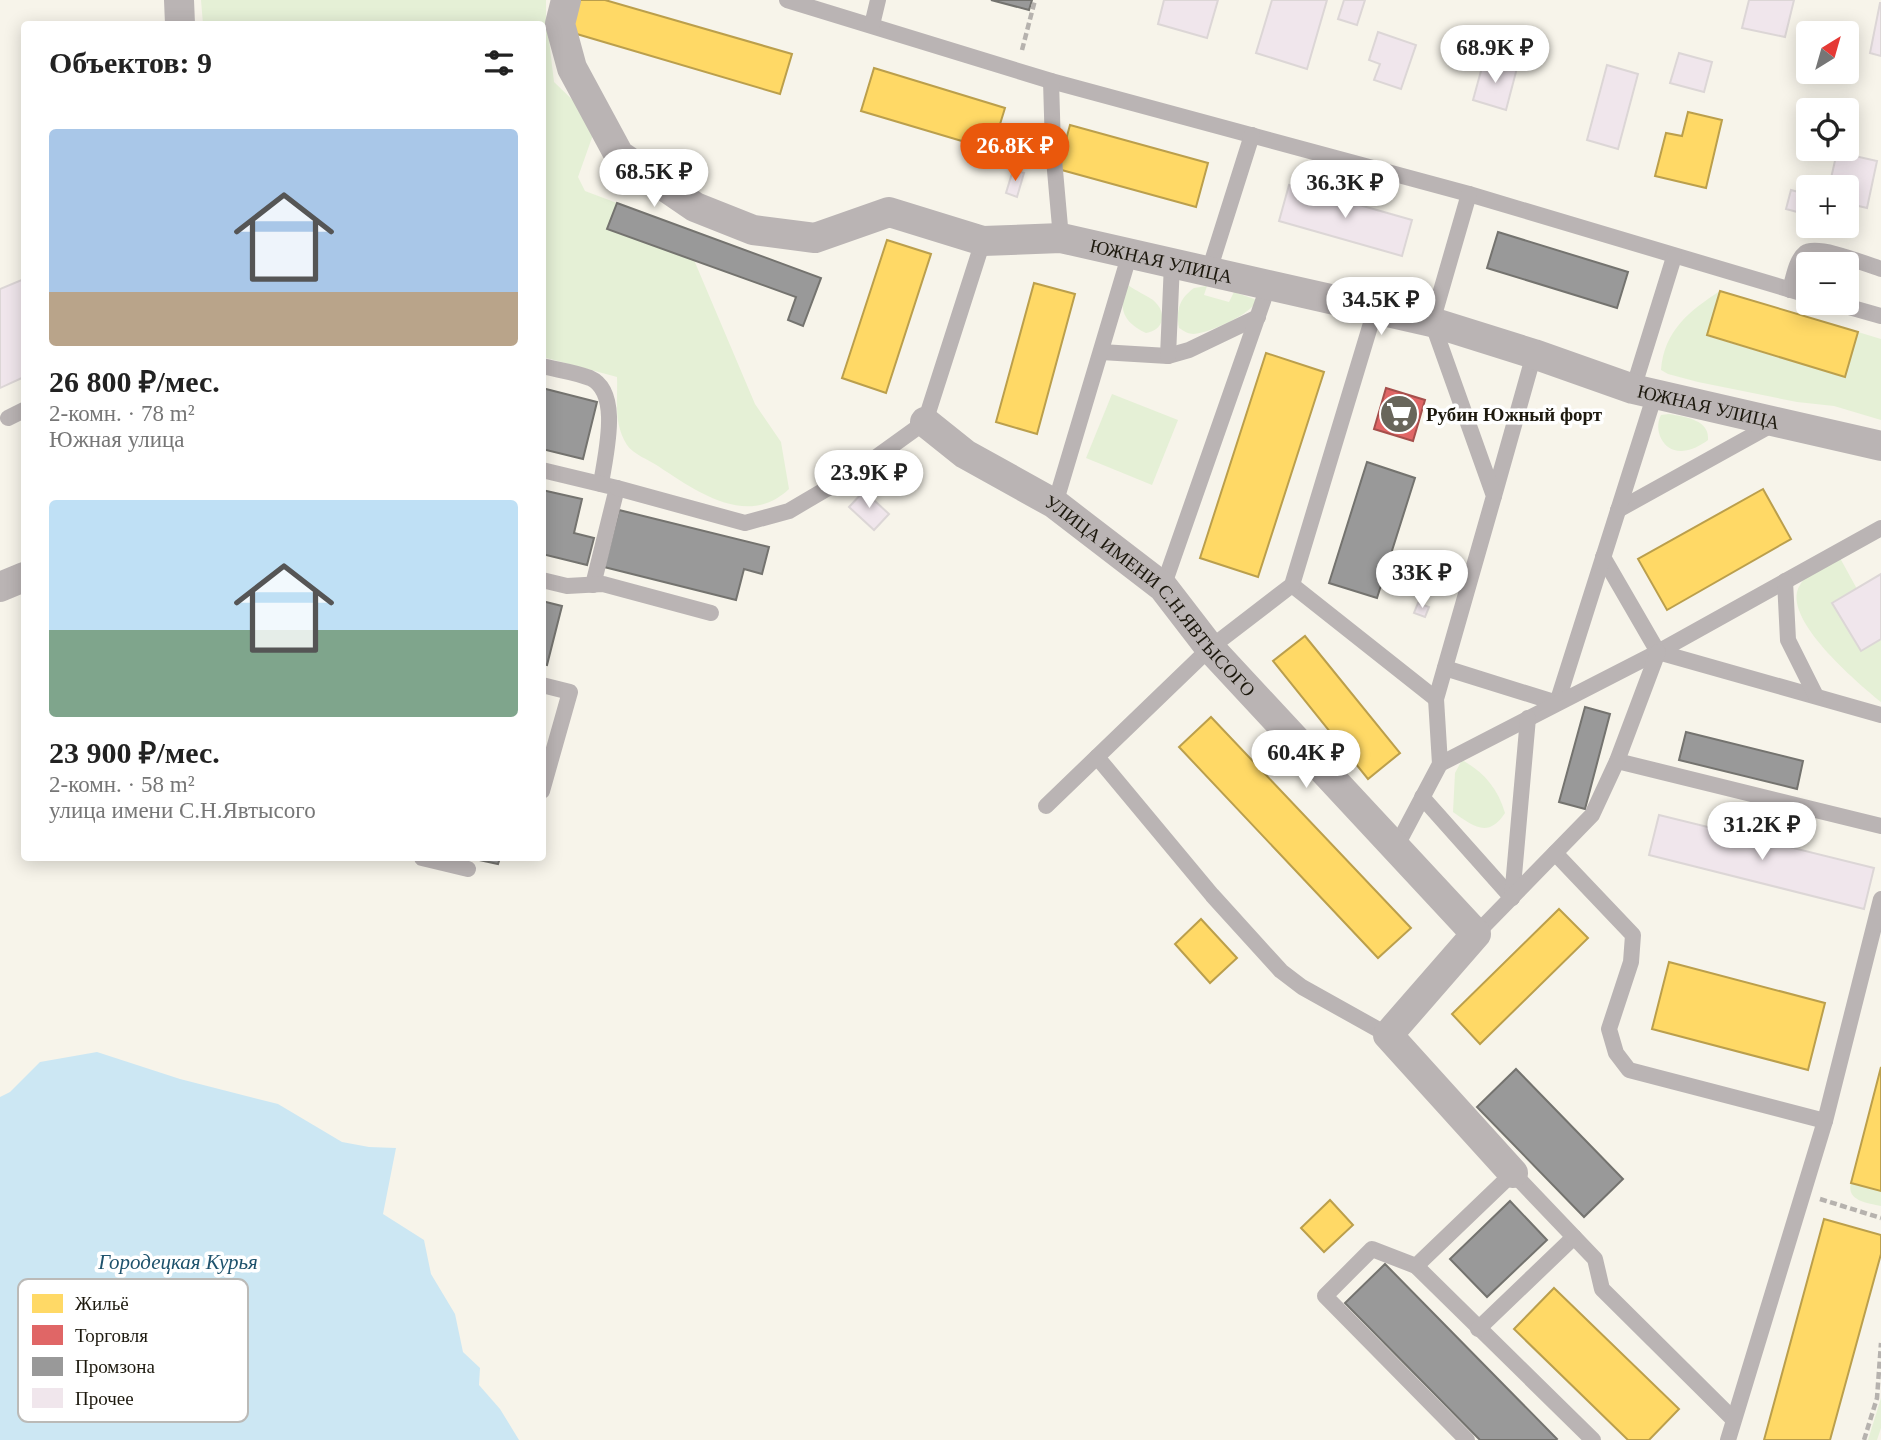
<!DOCTYPE html>
<html lang="ru">
<head>
<meta charset="utf-8">
<style>
	body { margin:0; font-family:Georgia,serif; background:#f6f6f6; color:#222; height:100vh; display:flex; flex-direction:column; font-size:26px; white-space:nowrap }
	* { box-sizing:border-box; margin:0 }
	p { font-size:23px; color:#767676 }
	.icon { flex:none; width:38px; height:38px; fill:none; stroke:currentColor; stroke-width:2; stroke-linecap:round; stroke-linejoin:round }
	.map { position:relative; flex:1; overflow:hidden }
	.details { position:absolute; left:21px; top:21px; width:525px; height:840px; display:flex; flex-direction:column; background:#fff; border-radius:7px; box-shadow:0 4px 18px #0003 }
	.details>* { flex:none }
	.needle { width:46px; rotate:37deg }
	.tools { position:absolute; left:1796px; top:21px; display:grid; gap:14px }
	.tools a { display:grid; place-items:center; width:63px; height:63px; border-radius:7px; background:#fff; box-shadow:0 4px 18px #0003; font-size:35px }
	.price { position:absolute; translate:-50% -60px; padding:0 16px; border-radius:24px; background:#fff; color:#222; font-size:23px; line-height:46px; filter:drop-shadow(0 2px 4px #0008) }
	.price::after { content:''; position:absolute; left:50%; top:42px; width:21px; height:16px; margin-left:-10px; background:inherit; clip-path:polygon(0 0,100% 0,50% 100%) }
	.price.active { background:#ea580c; color:#fff }
	ul { padding:0; list-style:none }
	li { display:grid; align-content:center; gap:14px; height:371px; padding:0 28px }
	li span { display:grid; place-items:center; height:217px; border-radius:7px; color:#555 }
	li>.icon { margin-inline-start:auto }
	span .icon { width:126px; height:126px; fill:#fffc; stroke-width:1 }
	li b { font-size:30px }
	h2 { display:flex; justify-content:space-between; align-items:center; height:84px; padding:0 28px; font-size:30px }
	.map>svg:first-child { display:block }
	.green { fill:#e5f0d6 }
	.water { fill:#cce7f3 }
	.homes { fill:#ffd966; stroke:#bb9f4c; stroke-width:2 }
	.shops { fill:#e06666; stroke:#a64f4c; stroke-width:2 }
	.industry { fill:#999; stroke:#74736f; stroke-width:2 }
	.building { fill:#f0e6ec; stroke:#dcd6d6; stroke-width:2 }
	.lines { fill:none; stroke-linecap:round; stroke-linejoin:round }
	.path { stroke:#b6b2ae; stroke-width:4.5; stroke-dasharray:7 3.5; stroke-linecap:butt }
	.lane { stroke:#bab4b4; stroke-width:16 }
	.street { stroke:#bab4b4; stroke-width:30 }
	.labels { text-anchor:middle; dominant-baseline:central; stroke-width:7; stroke-linejoin:round; paint-order:stroke }
	.street-label { font-size:19px; fill:#1d190e; stroke:#fff }
	.poi-label { font-size:19px; font-weight:bold; fill:#1d190e; stroke:#fff; text-anchor:start }
	.water-label { font-size:21px; font-style:italic; fill:#1e526c; stroke:#fff }
	.key { fill:#fff; stroke:#bbbab7; stroke-width:2 }
	.key-label { font-size:19px; fill:#1d190e }
</style>
</head>
<body>
<div class="map">
<svg width="1881" height="1440" viewBox="0 0 1881 1440">
	<rect width="100%" height="100%" fill="#f7f4ea"/>
	<g class="green">
		<path d="M 201,0 L 546,0 L 546,15 L 554,82 L 584,111 L 594,132 L 578,177 L 585,191 L 617,203 L 608,229 L 694,260 L 755,404 L 781,442 L 789,489 C 748,528 697,492 658,466 C 649,460 633,454 627,445 C 613,423 618,401 617,377 L 543,357 L 542,24 L 203,24 Z"/>
		<path d="M 1128,285 C 1136,291 1146,295 1153,300 C 1168,313 1164,330 1146,333 C 1123,322 1117,308 1128,285 Z"/>
		<path d="M 1207,286 L 1204,295 L 1229,302 L 1234,292 L 1257,300 C 1252,314 1209,333 1194,334 C 1188,334 1184,331 1179,328 C 1176,310 1179,299 1194,288 Z"/>
		<path d="M 1720,291 L 1707,336 L 1845,377 L 1858,332 L 1881,339 L 1881,420 L 1834,406 L 1797,402 L 1698,382 L 1668,374 L 1661,370 C 1664,331 1689,311 1720,291 Z"/>
		<path d="M 1112,394 L 1178,420 L 1152,485 L 1086,458 Z"/>
		<path d="M 1669,414 C 1686,417 1710,420 1708,440 C 1700,446 1692,450 1682,451 C 1663,452 1653,430 1661,415 Z"/>
		<path d="M 1840,558 L 1857,589 L 1833,603 L 1861,651 L 1881,639 L 1881,702 C 1858,683 1779,617 1800,585 C 1808,571 1827,565 1840,558 Z"/>
		<path d="M 1462,760 C 1484,772 1498,789 1505,813 C 1488,839 1473,826 1453,812 L 1455,773 Z"/>
		<path d="M 1851,1183 L 1881,1191 L 1881,1206 C 1868,1203 1846,1201 1851,1183 Z"/>
		<path d="M 1881,1398 L 1881,1428 L 1877,1440 L 1868,1440 Z"/>
	</g>
	<path class="water" d="M 97,1052 L 180,1079 L 278,1104 L 342,1142 L 369,1147 L 396,1148 L 383,1214 L 424,1240 L 431,1274 L 455,1314 L 463,1352 L 480,1368 L 479,1385 L 500,1409 L 519,1440 L 0,1440 L 0,1097 L 10,1092 L 40,1062 Z"/>
	<g class="homes">
		<path d="M 580,0 L 605,0 L 792,54 L 780,94 L 570,32 Z"/>
		<path d="M 874,68 L 1005,108 L 992,150 L 861,111 Z"/>
		<path d="M 1688,112 L 1722,120 L 1706,188 L 1655,176 L 1666,133 L 1682,136 Z"/>
		<path d="M 1070,125 L 1208,163 L 1196,207 L 1058,169 Z"/>
		<path d="M 887,240 L 931,254 L 886,393 L 842,378 Z"/>
		<path d="M 1034,283 L 1075,294 L 1037,434 L 996,422 Z"/>
		<path d="M 1720,291 L 1858,332 L 1845,377 L 1707,335 Z"/>
		<path d="M 1266,353 L 1324,372 L 1258,577 L 1200,558 Z"/>
		<path d="M 1763,489 L 1791,539 L 1667,610 L 1638,559 Z"/>
		<path d="M 1305,636 L 1400,753 L 1368,779 L 1273,661 Z"/>
		<path d="M 1211,717 L 1411,928 L 1378,958 L 1179,747 Z"/>
		<path d="M 1559,909 L 1588,938 L 1480,1044 L 1452,1014 Z"/>
		<path d="M 1201,919 L 1237,958 L 1210,983 L 1175,944 Z"/>
		<path d="M 1669,962 L 1825,1003 L 1808,1070 L 1652,1029 Z"/>
		<path d="M 1881,1067 L 1881,1191 L 1851,1183 Z"/>
		<path d="M 1330,1200 L 1353,1225 L 1324,1252 L 1301,1228 Z"/>
		<path d="M 1824,1219 L 1881,1235 L 1881,1254 L 1830,1440 L 1764,1440 Z"/>
		<path d="M 1554,1288 L 1679,1409 L 1649,1440 L 1628,1440 L 1514,1329 Z"/>
	</g>
	<path class="shops" d="M 1386,388 L 1425,400 L 1413,441 L 1374,429 Z"/>
	<g class="industry">
		<path d="M 991,0 L 1032,0 L 1029,10 Z"/>
		<path d="M 617,203 L 821,278 L 803,326 L 788,320 L 796,297 L 607,229 Z"/>
		<path d="M 1498,232 L 1628,272 L 1617,308 L 1487,268 Z"/>
		<path d="M 542,388 L 597,402 L 583,459 L 542,449 Z"/>
		<path d="M 1367,462 L 1415,478 L 1377,598 L 1329,583 Z"/>
		<path d="M 542,490 L 582,499 L 574,533 L 594,538 L 587,565 L 542,554 Z"/>
		<path d="M 619,510 L 769,547 L 762,574 L 744,569 L 736,600 L 604,567 Z"/>
		<path d="M 542,601 L 562,606 L 547,665 L 542,664 Z"/>
		<path d="M 1585,707 L 1610,714 L 1585,809 L 1559,802 Z"/>
		<path d="M 1686,732 L 1803,761 L 1797,789 L 1679,760 Z"/>
		<path d="M 470,858 L 500,858 L 498,864 Z"/>
		<path d="M 1516,1069 L 1623,1179 L 1584,1217 L 1477,1107 Z"/>
		<path d="M 1510,1201 L 1547,1240 L 1487,1297 L 1450,1259 Z"/>
		<path d="M 1385,1264 L 1557,1439 L 1556,1440 L 1480,1440 L 1345,1303 Z"/>
	</g>
	<g class="building">
		<path d="M 1164,0 L 1218,0 L 1207,38 L 1158,24 Z"/>
		<path d="M 1272,0 L 1327,0 L 1307,69 L 1256,53 Z"/>
		<path d="M 1344,0 L 1365,0 L 1357,25 L 1338,19 Z"/>
		<path d="M 1749,0 L 1794,0 L 1785,37 L 1742,28 Z"/>
		<path d="M 1880,3 L 1881,3 L 1881,56 L 1870,53 Z"/>
		<path d="M 1378,32 L 1416,45 L 1401,89 L 1374,80 L 1380,64 L 1369,60 Z"/>
		<path d="M 1679,53 L 1712,62 L 1704,92 L 1670,83 Z"/>
		<path d="M 1484,60 L 1517,68 L 1506,110 L 1473,100 Z"/>
		<path d="M 1607,65 L 1638,74 L 1618,149 L 1587,140 Z"/>
		<path d="M 1837,152 L 1877,161 L 1867,208 L 1846,203 L 1846,187 L 1829,187 Z"/>
		<path d="M 1013,170 L 1024,173 L 1017,197 L 1006,193 Z"/>
		<path d="M 1289,185 L 1412,220 L 1402,256 L 1279,221 Z"/>
		<path d="M 1791,190 L 1806,194 L 1801,213 L 1786,209 Z"/>
		<path d="M 24,279 L 24,377 L 0,388 L 0,289 Z"/>
		<path d="M 864,491 L 889,514 L 874,530 L 849,507 Z"/>
		<path d="M 1881,574 L 1881,639 L 1861,651 L 1832,603 Z"/>
		<path d="M 1418,603 L 1429,607 L 1425,617 L 1414,613 Z"/>
		<path d="M 1659,815 L 1874,868 L 1864,909 L 1649,855 Z"/>
	</g>
	<g class="lines">
		<g class="path">
			<path d="M 1022,50 L 1035,0"/>
			<path d="M 1820,1199 L 1881,1218"/>
			<path d="M 1864,1440 L 1877,1398 L 1881,1343"/>
		</g>
		<g class="lane">
			<path d="M 787,0 L 1051,81 L 1469,194 L 1808,295"/>
			<path d="M 872,25 L 878,0"/>
			<path d="M 1051,81 L 1053,148 L 1061,238"/>
			<path d="M 1209,271 L 1252,135"/>
			<path d="M 1790,290 C 1793,280 1796,260 1805,253 C 1816,244 1866,264 1881,269"/>
			<path d="M 1835,303 L 1881,316"/>
			<path d="M 1101,352 L 1168,356 L 1189,350 L 1258,317"/>
			<path d="M 1168,356 L 1172,263"/>
			<path d="M 542,366 C 558,370 575,372 590,378 C 622,392 605,456 601,484"/>
			<path d="M 1633,389 L 1674,257"/>
			<path d="M 8,418 L 24,410"/>
			<path d="M 542,470 L 617,488 L 593,585"/>
			<path d="M 617,488 L 745,523 L 789,511 L 857,471 L 925,422 L 983,241"/>
			<path d="M 1494,496 L 1534,354"/>
			<path d="M 1055,504 L 1130,253"/>
			<path d="M 1618,510 L 1775,423"/>
			<path d="M 1881,528 L 1658,652 L 1881,715"/>
			<path d="M 1603,557 L 1658,652"/>
			<path d="M 542,580 L 567,586 L 603,584 L 711,613"/>
			<path d="M 1785,581 L 1788,640 L 1816,696"/>
			<path d="M 1292,585 L 1436,699"/>
			<path d="M 1163,587 L 1269,284"/>
			<path d="M 1445,668 L 1557,703 L 1655,394"/>
			<path d="M 542,685 L 570,692 L 542,791"/>
			<path d="M 1097,757 L 1212,895 L 1281,971 L 1302,987 L 1388,1035"/>
			<path d="M 1617,761 L 1881,826"/>
			<path d="M 1440,764 L 1658,652"/>
			<path d="M 1422,797 L 1512,898"/>
			<path d="M 1046,806 L 1210,648 L 1292,585 L 1375,310"/>
			<path d="M 1395,849 L 1440,764 L 1436,699 L 1494,496 L 1432,322 L 1469,194"/>
			<path d="M 1555,853 L 1633,935 L 1631,962 L 1609,1029 L 1616,1053 L 1629,1070 L 1825,1121"/>
			<path d="M 422,858 L 468,869"/>
			<path d="M 1512,898 L 1528,718"/>
			<path d="M 1476,934 L 1592,815 L 1617,761 L 1658,652"/>
			<path d="M 1416,1266 L 1593,1440"/>
			<path d="M 1478,1329 L 1574,1237"/>
			<path d="M 1467,1440 L 1325,1296 L 1372,1249 L 1416,1266 L 1513,1173 L 1595,1259 L 1602,1289 L 1733,1419"/>
			<path d="M 1728,1440 L 1825,1121 L 1881,899"/>
		</g>
		<g class="street">
			<path d="M 179,0 L 180,24"/>
			<path id="s1" d="M 566,0 L 560,24 L 572,68 L 619,155 L 695,207 L 753,230 L 815,238 L 889,212 L 983,241 L 1061,238 L 1432,322 L 1534,354 L 1633,389 L 1881,446"/>
			<path id="s2" d="M 925,422 L 965,454 L 1055,504 L 1163,587 L 1210,648 L 1476,934 L 1388,1035 L 1513,1173"/>
			<path d="M 0,587 L 24,577"/>
		</g>
	</g>
	<defs>
		<symbol id="supermarket-disc" viewBox="-11 -11 22 22"><circle r="9.5" fill="#69665b" stroke="#fff"/><path d="M-6-5.5h2.5l.6 2H6L4.5 2H-2.5L-4.4-4H-6ZM-1.5 3.2a1.3 1.3 0 1 0 .1 0ZM3 3.2a1.3 1.3 0 1 0 .1 0Z" fill="#fff"/></symbol>
	</defs>
	<g fill-rule="evenodd">
		<use href="#supermarket-disc" x="1377" y="392" width="44" height="44"/>
	</g>
	<g class="labels">
		<g class="street-label">
			<text stroke="none"><textPath href="#s1" startOffset="744">ЮЖНАЯ УЛИЦА</textPath></text>
			<text stroke="none"><textPath href="#s1" startOffset="1311">ЮЖНАЯ УЛИЦА</textPath></text>
			<text stroke="none"><textPath href="#s2" startOffset="287">УЛИЦА ИМЕНИ С.Н.ЯВТЫСОГО</textPath></text>
		</g>
		<g class="poi-label">
			<text x="1426" y="414">Рубин Южный форт</text>
		</g>
		<g class="water-label">
			<text x="178" y="1262">Городецкая Курья</text>
		</g>
	</g>
	<rect x="18" y="1279" width="230" height="143" rx="10" class="key"/>
	<rect x="32" y="1294" width="31" height="19" fill="#ffd966"/>
	<rect x="32" y="1325" width="31" height="20" fill="#e06666"/>
	<rect x="32" y="1357" width="31" height="19" fill="#999"/>
	<rect x="32" y="1388" width="31" height="20" fill="#f0e6ec"/>
	<g class="key-label">
		<text x="75" y="1310">Жильё</text>
		<text x="75" y="1342">Торговля</text>
		<text x="75" y="1373">Промзона</text>
		<text x="75" y="1405">Прочее</text>
	</g>
</svg>
<div class="tools">
<a><svg class="needle" viewBox="-14 -14 28 28"><path d="M0-13l5 13h-10z" fill="#e53935"/><path d="M0 13l5-13h-10z" fill="#767676"/></svg></a>
<a><svg class="icon" aria-label="locate" viewBox="0 0 24 24"><circle cx="12" cy="12" r="6"/><path d="M12 2v4M12 18v4M2 12h4M18 12h4"/></svg></a>
<a>+</a>
<a>−</a>
</div>
<b class="price" style="left:1495px;top:85px">68.9K ₽</b>
<b class="price active" style="left:1015px;top:183px">26.8K ₽</b>
<b class="price" style="left:654px;top:209px">68.5K ₽</b>
<b class="price" style="left:1345px;top:220px">36.3K ₽</b>
<b class="price" style="left:1381px;top:337px">34.5K ₽</b>
<b class="price" style="left:869px;top:510px">23.9K ₽</b>
<b class="price" style="left:1422px;top:610px">33K ₽</b>
<b class="price" style="left:1306px;top:790px">60.4K ₽</b>
<b class="price" style="left:1762px;top:862px">31.2K ₽</b>
<section class="details">
<h2>Объектов: 9<svg class="icon" aria-label="filters" viewBox="0 0 24 24"><path d="M4 7h16M4 17h16"/><circle cx="9" cy="7" r="2"/><circle cx="15" cy="17" r="2"/></svg></h2>
<ul>
<li><span style="background:linear-gradient(#a9c7e8 75%,#b9a48a 0)"><svg class="icon" aria-label="home" viewBox="0 0 24 24"><path d="M3 11l9-7 9 7M6 9v11h12V9"/></svg></span><div><b>26 800 ₽/мес.</b><p>2-комн. · 78 m²</p><p>Южная улица</p></div></li>
<li><span style="background:linear-gradient(#bfe0f5 60%,#7fa58c 0)"><svg class="icon" aria-label="home" viewBox="0 0 24 24"><path d="M3 11l9-7 9 7M6 9v11h12V9"/></svg></span><div><b>23 900 ₽/мес.</b><p>2-комн. · 58 m²</p><p>улица имени С.Н.Явтысого</p></div></li>
</ul>
</section>
</div>
</body>
</html>
